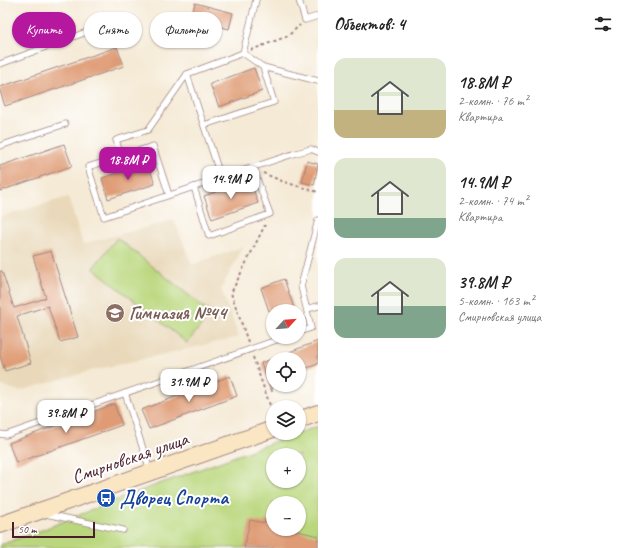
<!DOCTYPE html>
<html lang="ru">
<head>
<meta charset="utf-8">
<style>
	body { margin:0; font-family:Caveat,sans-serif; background:#f2f2f2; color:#222; height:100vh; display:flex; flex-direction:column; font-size:15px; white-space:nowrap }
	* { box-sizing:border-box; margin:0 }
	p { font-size:13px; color:#767676 }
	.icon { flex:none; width:22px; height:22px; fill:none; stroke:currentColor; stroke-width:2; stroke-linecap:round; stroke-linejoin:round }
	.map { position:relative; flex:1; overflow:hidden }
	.panel { display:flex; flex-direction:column; background:#fff; width:312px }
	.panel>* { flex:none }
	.top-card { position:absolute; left:12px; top:12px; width:246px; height:36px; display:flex; gap:8px }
	.needle { width:26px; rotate:64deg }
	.tools { position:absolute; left:266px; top:304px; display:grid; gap:8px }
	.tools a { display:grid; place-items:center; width:40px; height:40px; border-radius:50%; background:#fff; box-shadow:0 1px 3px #0004; font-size:20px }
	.scale { position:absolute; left:12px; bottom:10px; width:83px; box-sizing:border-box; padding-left:4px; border:2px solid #4a1f2b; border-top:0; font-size:11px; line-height:14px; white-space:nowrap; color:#4a1f2b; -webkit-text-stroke:3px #fff; paint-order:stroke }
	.price { position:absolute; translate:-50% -34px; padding:0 9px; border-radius:8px; background:#fff; color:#222; font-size:13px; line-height:26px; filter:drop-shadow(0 1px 2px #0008) }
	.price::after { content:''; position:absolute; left:50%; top:24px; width:12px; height:9px; margin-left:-6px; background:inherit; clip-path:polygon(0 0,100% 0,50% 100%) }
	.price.active { background:#b5179e; color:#fff }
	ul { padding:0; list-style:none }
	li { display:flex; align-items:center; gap:12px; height:100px; padding:0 16px }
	li span { display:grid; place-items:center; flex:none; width:112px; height:80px; border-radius:12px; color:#555 }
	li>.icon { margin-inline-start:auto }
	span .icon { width:48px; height:48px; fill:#fffc; stroke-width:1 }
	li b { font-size:17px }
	h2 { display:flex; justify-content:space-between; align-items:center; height:48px; padding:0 16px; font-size:17px }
	.chip { padding:0 14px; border-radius:18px; background:#fff; box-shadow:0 1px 3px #0004; font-size:14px; line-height:36px }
	.chip.active { background:#b5179e; color:#fff }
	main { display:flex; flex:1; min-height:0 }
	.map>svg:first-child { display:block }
	.built { fill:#e9d9ba }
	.green { fill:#bad77d; stroke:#827b54; fill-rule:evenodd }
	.building { fill:#df9b74 }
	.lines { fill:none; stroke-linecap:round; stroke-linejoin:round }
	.service-casing { stroke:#a08480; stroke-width:7 }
	.secondary-casing { stroke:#a08480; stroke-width:18 }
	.path { stroke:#a08480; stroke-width:2; stroke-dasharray:3 3; stroke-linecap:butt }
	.service { stroke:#fff; stroke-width:5.5 }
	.secondary { stroke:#fbe6c3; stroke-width:16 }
	.labels { text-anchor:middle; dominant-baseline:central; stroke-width:4; stroke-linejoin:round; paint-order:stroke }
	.education-label { font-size:19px; font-weight:bold; fill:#785e54; stroke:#fff; text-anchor:start }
	.street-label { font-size:19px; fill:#4a1f2b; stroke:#fff }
	.transit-label { font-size:19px; font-weight:bold; fill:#164399; stroke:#fff; text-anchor:start }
</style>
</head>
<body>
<main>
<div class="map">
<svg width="318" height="548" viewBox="0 0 318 548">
	<rect width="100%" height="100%" fill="#fff"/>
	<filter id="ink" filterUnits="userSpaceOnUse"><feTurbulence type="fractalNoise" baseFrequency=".025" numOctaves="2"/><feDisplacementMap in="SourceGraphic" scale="8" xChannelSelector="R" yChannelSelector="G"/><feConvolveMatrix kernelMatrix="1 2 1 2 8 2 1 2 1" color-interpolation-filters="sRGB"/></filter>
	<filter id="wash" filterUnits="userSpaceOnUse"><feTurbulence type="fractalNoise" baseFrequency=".012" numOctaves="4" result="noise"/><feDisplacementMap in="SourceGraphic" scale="16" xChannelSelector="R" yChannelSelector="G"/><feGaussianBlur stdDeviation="0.9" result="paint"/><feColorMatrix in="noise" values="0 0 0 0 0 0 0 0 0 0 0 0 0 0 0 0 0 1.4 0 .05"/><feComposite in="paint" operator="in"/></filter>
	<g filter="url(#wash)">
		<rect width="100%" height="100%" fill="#f5ead6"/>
		<path class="built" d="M 68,197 L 83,244 L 174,220 L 192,265 L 244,246 L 221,289 L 239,337 L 90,371 L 19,391 L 0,385 L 0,217 Z"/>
		<g class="green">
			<path d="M 117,238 L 211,313 L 187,343 L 93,268 Z"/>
			<path d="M 318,426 L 318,548 L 0,548 L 0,545 L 42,530 L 129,495 ZM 273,455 L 299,455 L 299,481 L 273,481 ZM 273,503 L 299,503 L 299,529 L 273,529 Z"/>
		</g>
		<g id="blocks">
			<g class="building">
				<path d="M 195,3 L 233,13 L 229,29 L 217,26 L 214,39 L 201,35 L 204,23 L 191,20 Z"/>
				<path d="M 117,47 L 124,66 L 5,106 L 0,91 L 0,87 Z"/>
				<path d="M 254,68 L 262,91 L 219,107 L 210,84 Z"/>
				<path d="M 64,144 L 72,166 L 0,191 L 0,166 Z"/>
				<path d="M 307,161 L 318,164 L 314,185 L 302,182 Z"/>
				<path d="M 148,163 L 155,184 L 108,199 L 102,178 Z"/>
				<path d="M 250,180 L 258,203 L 212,219 L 204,196 Z"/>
				<path d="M 51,251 L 78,337 L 60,342 L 48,306 L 17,316 L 31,363 L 5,371 L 0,356 L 0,271 L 2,271 L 14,308 L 46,298 L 33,256 Z"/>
				<path d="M 284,279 L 295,311 L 269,311 L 261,288 Z"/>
				<path d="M 318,341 L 318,364 L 299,371 L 299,359 L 273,359 L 272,392 L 261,363 Z"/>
				<path d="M 230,376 L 237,396 L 149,429 L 141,410 Z"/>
				<path d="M 114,404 L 122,425 L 16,463 L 9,443 Z"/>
				<path d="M 250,520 L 264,523 L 265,520 L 273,522 L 273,529 L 290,529 L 318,536 L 318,548 L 244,548 Z"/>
			</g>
		</g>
	</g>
	<g filter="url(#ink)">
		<use href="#blocks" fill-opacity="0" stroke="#a08480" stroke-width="1"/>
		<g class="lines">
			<defs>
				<g id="service">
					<path d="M 299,0 L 305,20 L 318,16"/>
					<path d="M 243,53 L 256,0"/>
					<path d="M 0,64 L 111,23"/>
					<path d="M 187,74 L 221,178"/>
					<path d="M 204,125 L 274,102 L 263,67"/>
					<path d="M 0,146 L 65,124"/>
					<path d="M 121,156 L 116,140 L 148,130 L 187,74 L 243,53 L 263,67 L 318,81"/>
					<path d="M 194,187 L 209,236 L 270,214 L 253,168"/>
					<path d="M 169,195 L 153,146 L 88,167 L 104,217 L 293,154 L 311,149 L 318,152"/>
					<path d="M 307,309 L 318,306"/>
					<path d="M 299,332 L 311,328 L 301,286 L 318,220"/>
					<path d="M 125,393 L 150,471"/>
					<path d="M 0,434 L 6,435 L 285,337"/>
					<path d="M 46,514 L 123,530"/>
				</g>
				<g id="secondary">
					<path d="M 299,420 L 318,413"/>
					<path d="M 0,525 L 273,429"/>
				</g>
			</defs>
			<use href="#service" class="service-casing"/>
			<use href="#secondary" class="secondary-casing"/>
			<g class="path">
				<path d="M 251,50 L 288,36 L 300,25"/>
				<path d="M 263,173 L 284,182 L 318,192"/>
				<path d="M 248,342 L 231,293 L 265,225"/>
				<path d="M 253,357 L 273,414"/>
			</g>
			<use href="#service" class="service"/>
			<use href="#secondary" class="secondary"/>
		</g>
	</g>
	<defs>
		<symbol id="school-disc" viewBox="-11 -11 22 22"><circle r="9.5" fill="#8d6e63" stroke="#fff"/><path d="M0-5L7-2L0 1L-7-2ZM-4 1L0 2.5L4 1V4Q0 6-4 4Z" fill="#fff"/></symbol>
		<symbol id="bus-disc" viewBox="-11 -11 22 22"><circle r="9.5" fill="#1a4fb4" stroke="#fff"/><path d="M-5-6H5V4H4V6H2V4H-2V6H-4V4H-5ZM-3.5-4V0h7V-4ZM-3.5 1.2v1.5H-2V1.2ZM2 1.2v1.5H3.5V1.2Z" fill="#fff"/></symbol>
	</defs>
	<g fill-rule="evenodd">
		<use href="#school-disc" x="104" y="302" width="22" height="22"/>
		<use href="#bus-disc" x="95" y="487" width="22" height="22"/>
	</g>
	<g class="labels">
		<g class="education-label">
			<text x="129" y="313">Гимназия №44</text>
		</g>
		<g class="street-label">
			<text transform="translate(130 458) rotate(-19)">Смирновская улица</text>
		</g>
		<g class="transit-label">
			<text x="120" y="498">Дворец Спорта</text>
		</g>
	</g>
</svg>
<div class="tools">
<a><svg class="needle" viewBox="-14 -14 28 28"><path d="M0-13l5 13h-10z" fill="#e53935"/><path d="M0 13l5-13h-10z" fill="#767676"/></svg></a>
<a><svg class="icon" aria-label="locate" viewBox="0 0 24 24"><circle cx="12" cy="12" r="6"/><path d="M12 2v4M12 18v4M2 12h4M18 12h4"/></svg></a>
<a><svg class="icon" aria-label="layers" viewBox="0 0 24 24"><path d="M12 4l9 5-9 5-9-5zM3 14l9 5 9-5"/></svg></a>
<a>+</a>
<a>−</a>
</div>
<div class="scale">50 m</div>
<b class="price active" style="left:128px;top:181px">18.8M ₽</b>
<b class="price" style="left:231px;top:200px">14.9M ₽</b>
<b class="price" style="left:189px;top:403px">31.9M ₽</b>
<b class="price" style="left:66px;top:434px">39.8M ₽</b>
<div class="top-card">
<a class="chip active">Купить</a>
<a class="chip">Снять</a>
<a class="chip">Фильтры</a>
</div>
</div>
<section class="panel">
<h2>Объектов: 4<svg class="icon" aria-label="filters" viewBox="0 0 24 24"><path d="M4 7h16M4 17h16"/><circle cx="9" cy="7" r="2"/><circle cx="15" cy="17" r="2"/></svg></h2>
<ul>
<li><span style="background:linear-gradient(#dfe7d0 65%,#c2b280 0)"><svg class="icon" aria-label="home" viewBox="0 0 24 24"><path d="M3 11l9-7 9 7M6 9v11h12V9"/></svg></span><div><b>18.8M ₽</b><p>2-комн. · 76 m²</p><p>Квартира</p></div></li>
<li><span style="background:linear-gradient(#dfe7d0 75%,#7fa58c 0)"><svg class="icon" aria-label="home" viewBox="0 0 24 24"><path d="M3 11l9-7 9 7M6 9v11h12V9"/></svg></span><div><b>14.9M ₽</b><p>2-комн. · 74 m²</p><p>Квартира</p></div></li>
<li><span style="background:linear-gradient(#dfe7d0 60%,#7fa58c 0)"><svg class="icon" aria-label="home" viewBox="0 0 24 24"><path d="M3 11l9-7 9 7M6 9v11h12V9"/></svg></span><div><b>39.8M ₽</b><p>5-комн. · 163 m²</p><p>Смирновская улица</p></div></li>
</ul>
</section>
</main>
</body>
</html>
